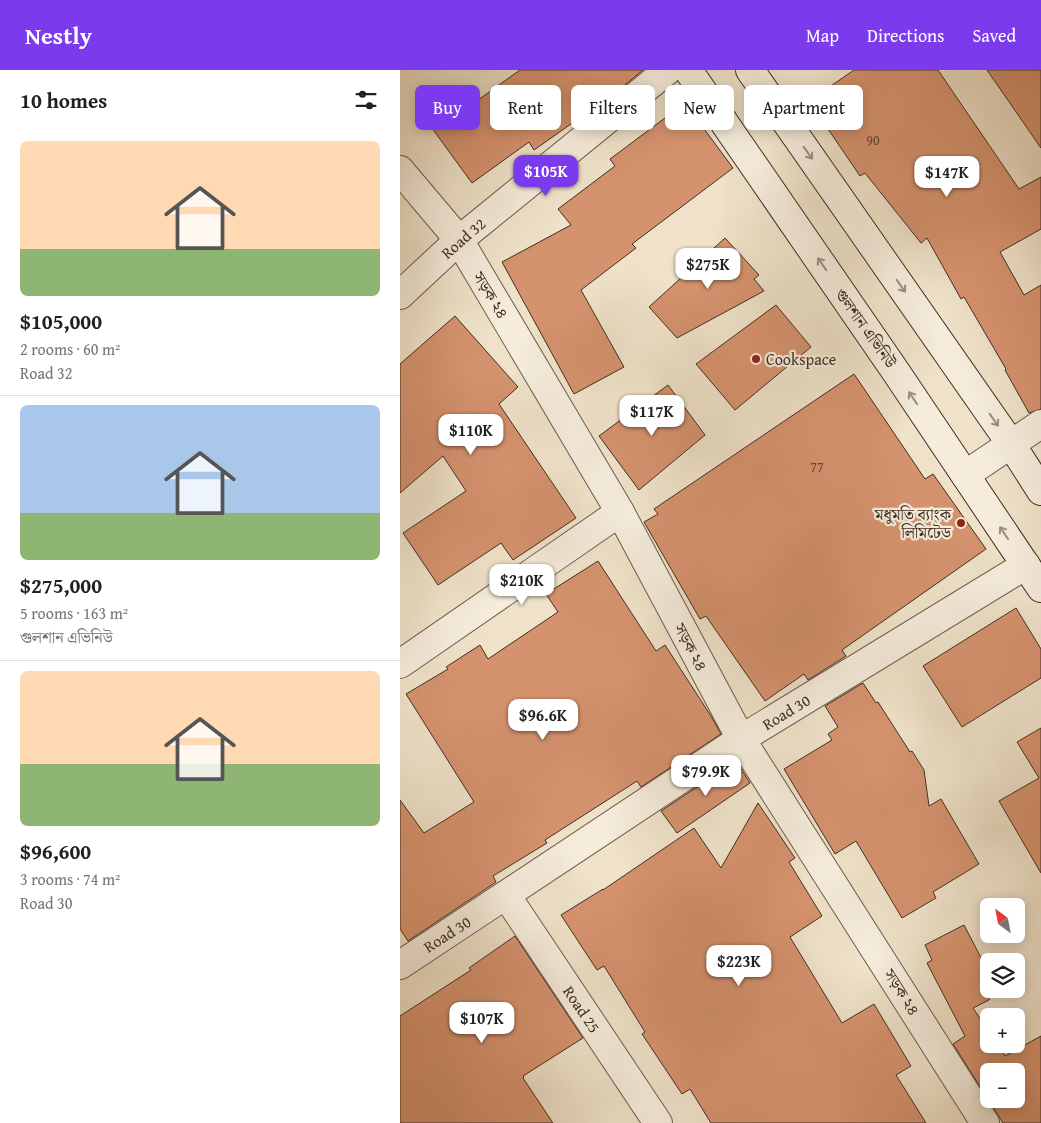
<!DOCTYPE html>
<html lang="en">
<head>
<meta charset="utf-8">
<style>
	body { margin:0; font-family:"Gentium Book Plus","Noto Serif Bengali",serif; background:#f6f6f6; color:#202124; height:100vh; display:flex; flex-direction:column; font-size:19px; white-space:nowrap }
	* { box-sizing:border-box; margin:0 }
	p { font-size:16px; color:#757577 }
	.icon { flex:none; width:28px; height:28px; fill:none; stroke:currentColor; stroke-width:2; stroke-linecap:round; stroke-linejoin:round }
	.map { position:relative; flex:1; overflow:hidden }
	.sheet { display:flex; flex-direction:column; background:#fff; width:400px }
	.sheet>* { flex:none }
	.banner { position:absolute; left:15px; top:15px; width:475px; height:45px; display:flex; gap:10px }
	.needle { width:32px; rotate:328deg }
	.buttons { position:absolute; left:580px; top:828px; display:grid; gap:10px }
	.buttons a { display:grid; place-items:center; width:45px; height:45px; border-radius:8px; background:#fff; box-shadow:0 2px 12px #0003; font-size:25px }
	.price { position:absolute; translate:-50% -42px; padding:0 11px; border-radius:10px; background:#fff; color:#222; font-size:16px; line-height:32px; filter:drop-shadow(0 1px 2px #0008) }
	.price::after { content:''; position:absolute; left:50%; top:30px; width:15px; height:11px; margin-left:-8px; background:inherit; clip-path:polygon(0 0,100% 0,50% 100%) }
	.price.current { background:#7c3aed; color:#fff }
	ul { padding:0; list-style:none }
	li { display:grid; align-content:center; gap:10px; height:265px; padding:0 20px }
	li+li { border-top:1px solid #e0e0e0 }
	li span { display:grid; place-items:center; height:155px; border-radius:8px; color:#555 }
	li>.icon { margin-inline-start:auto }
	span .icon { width:90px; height:90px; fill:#fffc; stroke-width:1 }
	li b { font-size:21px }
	h2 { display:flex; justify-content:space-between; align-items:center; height:60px; padding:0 20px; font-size:21px }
	.tag { padding:0 18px; border-radius:8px; background:#fff; box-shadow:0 2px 12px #0003; font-size:18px; line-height:45px }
	.tag.current { background:#7c3aed; color:#fff }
	header { display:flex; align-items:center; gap:30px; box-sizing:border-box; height:70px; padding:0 25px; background:#7c3aed; color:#fff }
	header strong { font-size:24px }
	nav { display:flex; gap:28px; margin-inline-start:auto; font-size:18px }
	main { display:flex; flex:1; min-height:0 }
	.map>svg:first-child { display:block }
	.building { fill:#d5926e; stroke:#412e22; fill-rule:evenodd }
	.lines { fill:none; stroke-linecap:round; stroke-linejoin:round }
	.minor-casing { stroke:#6c5b4c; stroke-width:30 }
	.secondary-casing { stroke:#412e22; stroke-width:30 }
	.minor { stroke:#f5ecdc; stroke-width:28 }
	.secondary { stroke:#f5ecdc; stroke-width:28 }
	.oneway { stroke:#9b8d7f }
	.poi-dot { fill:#8f2418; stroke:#f5ecdc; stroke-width:2 }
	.labels { text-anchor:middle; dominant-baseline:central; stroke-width:4.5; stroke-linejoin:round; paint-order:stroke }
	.number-label { font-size:14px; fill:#664735 }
	.street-label { font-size:16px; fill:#412e22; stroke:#f5ecdc }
	.poi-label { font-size:16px; fill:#412e22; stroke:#f5ecdc; text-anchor:start }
</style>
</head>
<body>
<header>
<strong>Nestly</strong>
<nav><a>Map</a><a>Directions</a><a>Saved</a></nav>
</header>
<main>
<section class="sheet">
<h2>10 homes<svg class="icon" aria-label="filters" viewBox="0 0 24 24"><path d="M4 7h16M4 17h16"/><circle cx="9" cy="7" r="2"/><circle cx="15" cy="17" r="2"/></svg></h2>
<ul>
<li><span style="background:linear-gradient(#ffd9b3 70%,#8fb573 0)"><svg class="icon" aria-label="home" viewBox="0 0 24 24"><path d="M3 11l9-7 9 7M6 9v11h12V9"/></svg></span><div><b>$105,000</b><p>2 rooms · 60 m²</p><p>Road 32</p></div></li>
<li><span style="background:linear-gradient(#a9c7e8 70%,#8fb573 0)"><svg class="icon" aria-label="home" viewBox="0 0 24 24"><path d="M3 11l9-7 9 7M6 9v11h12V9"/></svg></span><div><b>$275,000</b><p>5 rooms · 163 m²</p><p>গুলশান এভিনিউ</p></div></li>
<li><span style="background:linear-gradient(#ffd9b3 60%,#8fb573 0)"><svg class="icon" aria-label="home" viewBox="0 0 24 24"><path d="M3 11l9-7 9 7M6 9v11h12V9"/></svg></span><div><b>$96,600</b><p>3 rooms · 74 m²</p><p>Road 30</p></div></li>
</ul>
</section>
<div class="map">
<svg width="641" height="1053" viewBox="0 0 641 1053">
	<rect width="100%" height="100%" fill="#efe2c9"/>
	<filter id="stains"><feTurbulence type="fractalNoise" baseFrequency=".004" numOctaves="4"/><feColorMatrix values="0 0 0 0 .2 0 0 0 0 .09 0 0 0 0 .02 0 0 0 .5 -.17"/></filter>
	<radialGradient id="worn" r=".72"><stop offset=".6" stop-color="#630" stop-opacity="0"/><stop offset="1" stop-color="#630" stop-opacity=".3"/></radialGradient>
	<g class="building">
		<path d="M 120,0 L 243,0 L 180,52 L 178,49 L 134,80 L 129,72 L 72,113 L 29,54 L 66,27 L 71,35 Z"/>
		<path d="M 454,0 L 538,0 L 619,119 L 641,107 L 641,159 L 600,182 L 624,225 L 641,215 L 641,339 L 629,343 L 605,300 L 606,299 L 564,227 L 561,229 L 527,168 L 521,173 L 465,103 L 460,106 L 409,31 Z"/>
		<path d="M 587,0 L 641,0 L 641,78 Z"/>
		<path d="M 285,33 L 333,98 L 232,174 L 236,178 L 181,220 L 224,297 L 174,324 L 102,192 L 171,155 L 158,139 L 215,96 L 210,89 Z"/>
		<path d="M 325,168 L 359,205 L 354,209 L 364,221 L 277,268 L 249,237 Z"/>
		<path d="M 376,235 L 411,277 L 335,340 L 296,294 Z"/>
		<path d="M 55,246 L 118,317 L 99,334 L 176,448 L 113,490 L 101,473 L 38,515 L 3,463 L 66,421 L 43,386 L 0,423 L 0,294 Z"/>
		<path d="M 454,304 L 525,409 L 533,404 L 586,479 L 442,580 L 446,586 L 408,610 L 404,604 L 365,631 L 306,546 L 300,549 L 244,452 L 258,444 L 254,439 Z"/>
		<path d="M 268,315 L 305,365 L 239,420 L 199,366 Z"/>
		<path d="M 198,491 L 256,581 L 265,575 L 311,646 L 321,664 L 241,717 L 237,711 L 145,770 L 147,773 L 93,806 L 96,812 L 8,871 L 0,859 L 0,730 L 24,763 L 74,732 L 6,624 L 48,599 L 46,597 L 80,575 L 88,589 L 158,542 L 146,524 Z"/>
		<path d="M 616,538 L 641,579 L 641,608 L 562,657 L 523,596 Z"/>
		<path d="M 463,613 L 476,633 L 478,632 L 510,682 L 512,681 L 524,700 L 529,736 L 541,729 L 579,794 L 533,822 L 536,828 L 502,848 L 456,771 L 435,784 L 384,699 L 432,670 L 428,664 L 438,657 L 425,636 Z"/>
		<path d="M 641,658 L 641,803 L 599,731 L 639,708 L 617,672 Z"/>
		<path d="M 336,691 L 350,713 L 277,763 L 261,741 Z"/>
		<path d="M 358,733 L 395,788 L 389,792 L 422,846 L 390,867 L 442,953 L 474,934 L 511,996 L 496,1005 L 526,1053 L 311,1053 L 290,1019 L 282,1024 L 242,964 L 245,962 L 204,896 L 197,900 L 161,845 L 203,819 L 203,820 L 294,758 L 321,798 Z"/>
		<path d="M 564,855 L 589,903 L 589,930 L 573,938 L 589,962 L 589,974 L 597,974 L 605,986 L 641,966 L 641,1053 L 603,1053 L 553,974 L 565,966 L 527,893 L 532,890 L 525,875 ZM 589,1001 L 616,1001 L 616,1029 L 589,1029 Z"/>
		<path d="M 115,866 L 183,968 L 123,1006 L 124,1007 L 123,1008 L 153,1053 L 0,1053 L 0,946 L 71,900 L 69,898 Z"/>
	</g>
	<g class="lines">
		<defs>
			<g id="minor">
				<path d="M 0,100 L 59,170 L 220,442 L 341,669 L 585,1053"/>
				<path d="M 0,225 L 59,170 L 268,0"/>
				<path d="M 565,405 L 641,354"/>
				<path d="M 0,594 L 220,442"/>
				<path d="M 106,825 L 258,1053"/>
				<path d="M 0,895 L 341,669 L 626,495"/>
			</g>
			<g id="secondary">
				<path d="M 288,0 L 496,302 L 641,518"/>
				<path d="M 350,0 L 611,374 L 641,421"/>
			</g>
		</defs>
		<use href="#minor" class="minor-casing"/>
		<use href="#secondary" class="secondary-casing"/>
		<use href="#minor" class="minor"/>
		<use href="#secondary" class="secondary"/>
	</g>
	<defs><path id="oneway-shaft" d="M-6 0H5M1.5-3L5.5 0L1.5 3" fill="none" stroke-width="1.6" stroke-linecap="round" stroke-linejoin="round" transform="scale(1.25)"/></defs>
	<g class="oneway">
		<use href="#oneway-shaft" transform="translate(408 83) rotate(55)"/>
		<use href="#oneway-shaft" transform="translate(422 194) rotate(-125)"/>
		<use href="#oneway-shaft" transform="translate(501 216) rotate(55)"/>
		<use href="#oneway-shaft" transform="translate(513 328) rotate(-124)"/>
		<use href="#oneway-shaft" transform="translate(594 350) rotate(55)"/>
		<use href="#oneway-shaft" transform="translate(604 463) rotate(-124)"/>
	</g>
	<g class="poi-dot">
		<circle cx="356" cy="289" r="5"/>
		<circle cx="561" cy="453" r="5"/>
	</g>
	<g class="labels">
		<g class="number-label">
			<text x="473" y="70">90</text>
			<text x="417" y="397">77</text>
		</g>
		<g class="street-label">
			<text transform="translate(63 168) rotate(-41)">Road 32</text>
			<text transform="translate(91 225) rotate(59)">সড়ক ২৪</text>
			<text transform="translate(466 258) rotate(55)">গুলশান এভিনিউ</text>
			<text transform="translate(291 577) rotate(62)">সড়ক ২৪</text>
			<text transform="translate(386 642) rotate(-31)">Road 30</text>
			<text transform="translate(47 864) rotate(-33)">Road 30</text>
			<text transform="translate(502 922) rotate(58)">সড়ক ২৪</text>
			<text transform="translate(182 939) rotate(56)">Road 25</text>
		</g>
		<g class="poi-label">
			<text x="366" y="289">Cookspace</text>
			<text x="551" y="444" text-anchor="end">মধুমতি ব্যাংক<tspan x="551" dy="18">লিমিটেড</tspan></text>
		</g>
	</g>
	<rect width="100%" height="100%" filter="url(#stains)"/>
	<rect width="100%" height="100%" fill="url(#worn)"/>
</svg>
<div class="buttons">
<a><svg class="needle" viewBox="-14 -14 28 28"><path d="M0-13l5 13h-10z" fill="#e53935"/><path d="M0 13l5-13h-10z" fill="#757577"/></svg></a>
<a><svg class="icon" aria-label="layers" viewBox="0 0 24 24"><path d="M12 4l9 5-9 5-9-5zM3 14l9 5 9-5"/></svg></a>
<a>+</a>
<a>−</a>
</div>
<b class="price current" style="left:146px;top:127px">$105K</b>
<b class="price" style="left:547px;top:128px">$147K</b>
<b class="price" style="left:308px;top:220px">$275K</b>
<b class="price" style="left:252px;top:367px">$117K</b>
<b class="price" style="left:71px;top:386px">$110K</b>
<b class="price" style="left:122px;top:536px">$210K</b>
<b class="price" style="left:143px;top:671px">$96.6K</b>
<b class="price" style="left:306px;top:727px">$79.9K</b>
<b class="price" style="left:339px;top:917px">$223K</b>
<b class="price" style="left:82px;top:974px">$107K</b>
<div class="banner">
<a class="tag current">Buy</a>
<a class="tag">Rent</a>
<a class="tag">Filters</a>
<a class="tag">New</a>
<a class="tag">Apartment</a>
</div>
</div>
</main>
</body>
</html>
